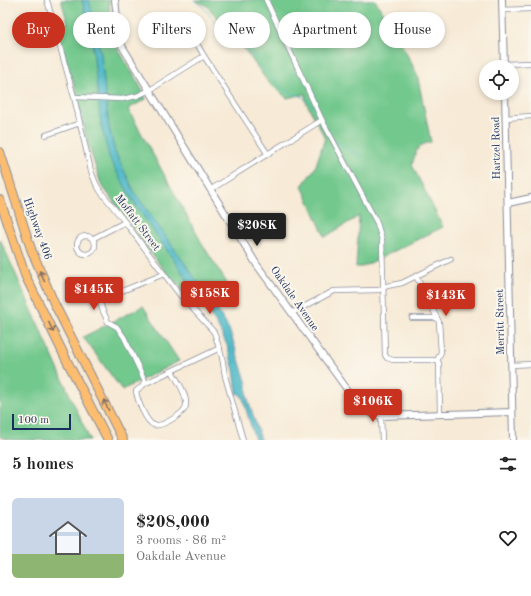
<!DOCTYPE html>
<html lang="en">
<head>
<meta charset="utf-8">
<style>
	body { margin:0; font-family:"Old Standard TT",serif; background:#f6f6f6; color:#222; height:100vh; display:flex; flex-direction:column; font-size:15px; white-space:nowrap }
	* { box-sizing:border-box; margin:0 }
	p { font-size:13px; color:#767676 }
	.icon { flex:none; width:22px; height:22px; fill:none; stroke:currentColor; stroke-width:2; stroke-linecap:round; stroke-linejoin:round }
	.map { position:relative; height:440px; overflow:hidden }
	.drawer { display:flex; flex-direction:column; background:#fff; flex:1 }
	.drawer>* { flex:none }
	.banner { position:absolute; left:12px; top:12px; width:507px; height:36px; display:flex; gap:8px }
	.controls { position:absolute; left:479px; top:60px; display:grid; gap:8px }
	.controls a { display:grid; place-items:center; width:40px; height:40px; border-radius:50%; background:#fff; box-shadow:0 2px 6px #0003; font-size:20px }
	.scale { position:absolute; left:12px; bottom:10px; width:59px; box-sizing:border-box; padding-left:4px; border:2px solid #1b2f5e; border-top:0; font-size:11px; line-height:14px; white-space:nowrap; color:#1b2f5e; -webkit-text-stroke:3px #fbf7ec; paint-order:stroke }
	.price { position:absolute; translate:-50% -34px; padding:0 9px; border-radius:4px; background:#c8321e; color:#fff; font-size:13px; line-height:26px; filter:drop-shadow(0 1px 2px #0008) }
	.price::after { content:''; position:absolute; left:50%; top:24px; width:12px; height:9px; margin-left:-6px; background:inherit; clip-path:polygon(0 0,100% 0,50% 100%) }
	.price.active { background:#222; color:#fff }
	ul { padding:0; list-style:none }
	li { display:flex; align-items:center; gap:12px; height:100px; padding:0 12px }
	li+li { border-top:1px solid #e0e0e0 }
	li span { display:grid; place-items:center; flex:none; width:112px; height:80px; border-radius:6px; color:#555 }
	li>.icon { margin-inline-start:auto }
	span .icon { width:48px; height:48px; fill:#fffc; stroke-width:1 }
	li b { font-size:17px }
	h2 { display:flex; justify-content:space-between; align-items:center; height:48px; padding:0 12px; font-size:17px }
	.tag { padding:0 14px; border-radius:18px; background:#fff; box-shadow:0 2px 6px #0003; font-size:14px; line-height:36px }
	.tag.active { background:#c8321e; color:#fff }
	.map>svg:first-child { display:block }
	.green { fill:#72c88d; stroke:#467c76 }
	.water { fill:#4bb8c6; stroke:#337492 }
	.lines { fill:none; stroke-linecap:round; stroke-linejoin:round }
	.stream { stroke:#4bb8c6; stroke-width:1 }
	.minor-casing { stroke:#898c9a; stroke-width:6 }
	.tertiary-casing { stroke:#898c9a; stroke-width:8 }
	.motorway-casing { stroke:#898c9a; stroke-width:10 }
	.minor { stroke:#fff; stroke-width:4.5 }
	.tertiary { stroke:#fff; stroke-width:6 }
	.motorway { stroke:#fcbd6f; stroke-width:8 }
	.oneway { stroke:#806f66 }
	.labels { text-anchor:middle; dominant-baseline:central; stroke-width:4; stroke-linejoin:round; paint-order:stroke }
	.street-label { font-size:11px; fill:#1b2f5e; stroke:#fbf7ec }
</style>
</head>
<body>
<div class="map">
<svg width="531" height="440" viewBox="0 0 531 440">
	<rect width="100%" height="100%" fill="#fbf7ec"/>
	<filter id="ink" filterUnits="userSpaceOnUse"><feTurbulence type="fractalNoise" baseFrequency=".025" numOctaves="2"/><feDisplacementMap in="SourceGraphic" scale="8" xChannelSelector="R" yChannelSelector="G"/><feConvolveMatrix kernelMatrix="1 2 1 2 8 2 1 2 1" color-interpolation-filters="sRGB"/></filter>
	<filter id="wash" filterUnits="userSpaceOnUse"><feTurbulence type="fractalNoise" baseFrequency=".012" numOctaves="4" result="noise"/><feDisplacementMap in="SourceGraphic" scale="16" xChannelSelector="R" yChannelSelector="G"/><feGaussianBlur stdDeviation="0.9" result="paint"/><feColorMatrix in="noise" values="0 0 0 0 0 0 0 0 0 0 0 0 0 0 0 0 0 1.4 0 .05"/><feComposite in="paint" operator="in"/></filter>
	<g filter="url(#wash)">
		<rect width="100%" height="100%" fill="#f7ead6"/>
		<g class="green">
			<path d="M 61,0 L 109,0 L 112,39 L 139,84 L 146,99 L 128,109 L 204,247 L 227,283 L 195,303 L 162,268 L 101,184 L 86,137 L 76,90 L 55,27 L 68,23 Z"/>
			<path d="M 194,0 L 375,0 L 400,41 L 417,74 L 431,142 C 415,146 417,150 412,165 L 443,227 L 362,267 L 356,267 L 359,216 L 325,237 L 302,186 L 315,168 L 325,138 L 306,102 L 305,94 L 287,98 L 268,82 L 240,43 L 206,5 Z"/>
			<path d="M 0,239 L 90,440 L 13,440 L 0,437 Z"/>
			<path d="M 143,306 L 179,361 L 122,390 L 83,337 Z"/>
		</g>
		<path class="water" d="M 82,0 L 89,0 L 94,20 L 101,54 L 109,126 L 115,152 L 135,193 L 214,305 L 229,329 L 247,384 L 247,396 L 261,440 L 255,440 L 243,399 L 241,395 L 237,393 L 234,370 L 227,345 L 218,327 L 204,304 L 133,201 L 110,160 L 101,125 L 92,40 Z"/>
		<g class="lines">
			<g class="stream">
				<path d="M 194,0 C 205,5 210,18 219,27 C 228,36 240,43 250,52 C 260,62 268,74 278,85 C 289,96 302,91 314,107"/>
				<path d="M 336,141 L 347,149 L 363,156"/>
			</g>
		</g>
	</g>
	<g filter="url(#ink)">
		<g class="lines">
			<defs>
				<g id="minor">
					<path d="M 47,0 L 74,97 L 91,171 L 96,184 L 101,192 L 125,222 L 179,294 L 214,332 L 222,357 L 225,376 L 243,440"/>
					<path d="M 266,0 L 322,120 L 377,223 L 382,240 L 385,355 L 387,358 L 393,360 L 432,360 L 437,361 L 439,363 L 440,414"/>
					<path d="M 503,10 L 531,9"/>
					<path d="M 185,23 L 204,56 L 267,153"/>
					<path d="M 503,64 L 531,63"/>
					<path d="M 74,97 L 122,99 L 137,96 L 150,90 L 204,56"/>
					<path d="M 506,118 L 531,116"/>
					<path d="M 46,135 L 80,123"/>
					<path d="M 210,190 L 322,120"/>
					<circle cx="86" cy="245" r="9"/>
					<path d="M 92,239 L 125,222"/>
					<path d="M 416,276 L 439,322 L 441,352 L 437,361"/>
					<path d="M 292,313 L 334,291 L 379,290 L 387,286 L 402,283 L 451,259"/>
					<path d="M 412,318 L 437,318"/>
					<path d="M 512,365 L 531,364"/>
					<path d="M 172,371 C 177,380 187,394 186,405 C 186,413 162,427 154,425 C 146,423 137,399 136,391 L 146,383 L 220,348"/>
					<path d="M 146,383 L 124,337 L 117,327 L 108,322 L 102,309 L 100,301 L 102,299 L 164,274"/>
					<path d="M 381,416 L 382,440"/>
				</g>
				<g id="tertiary">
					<path d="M 115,0 L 119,35 L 122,46 L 257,265 L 357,403 L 373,414 L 381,416 L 512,412"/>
					<path d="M 502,0 L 504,67"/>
					<path d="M 505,93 L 513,440"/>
					<path d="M 508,203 L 531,198"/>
				</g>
				<g id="motorway">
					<path d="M 0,152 L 31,249 L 54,303 L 123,440"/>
					<path d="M 0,200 L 25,275 L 67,361 L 108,440"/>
				</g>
			</defs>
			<use href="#minor" class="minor-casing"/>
			<use href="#tertiary" class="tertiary-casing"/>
			<use href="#motorway" class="motorway-casing"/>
			<use href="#minor" class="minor"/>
			<use href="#tertiary" class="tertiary"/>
			<use href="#motorway" class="motorway"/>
		</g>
		<defs><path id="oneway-shaft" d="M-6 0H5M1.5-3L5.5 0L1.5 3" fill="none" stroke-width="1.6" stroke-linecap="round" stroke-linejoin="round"/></defs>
		<g class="oneway">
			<use href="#oneway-shaft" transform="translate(42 276) rotate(-114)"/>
			<use href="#oneway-shaft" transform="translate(51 327) rotate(64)"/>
			<use href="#oneway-shaft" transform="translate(106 405) rotate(-116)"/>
		</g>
	</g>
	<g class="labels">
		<g class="street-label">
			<text transform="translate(497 148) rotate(-91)">Hartzel Road</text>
			<text transform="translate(137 223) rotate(53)">Moffatt Street</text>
			<text transform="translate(37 229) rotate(70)">Highway 406</text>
			<text transform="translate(294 299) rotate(55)">Oakdale Avenue</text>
			<text transform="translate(501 322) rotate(-91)">Merritt Street</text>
		</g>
	</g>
</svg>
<div class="controls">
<a><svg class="icon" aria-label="locate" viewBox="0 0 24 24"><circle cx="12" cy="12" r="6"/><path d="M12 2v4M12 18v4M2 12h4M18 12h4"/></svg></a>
</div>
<div class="scale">100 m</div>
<b class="price active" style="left:257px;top:247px">$208K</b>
<b class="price" style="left:94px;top:311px">$145K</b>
<b class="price" style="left:210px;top:315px">$158K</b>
<b class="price" style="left:446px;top:317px">$143K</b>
<b class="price" style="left:373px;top:423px">$106K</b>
<div class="banner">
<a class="tag active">Buy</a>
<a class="tag">Rent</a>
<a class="tag">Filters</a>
<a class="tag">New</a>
<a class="tag">Apartment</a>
<a class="tag">House</a>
</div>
</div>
<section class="drawer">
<h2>5 homes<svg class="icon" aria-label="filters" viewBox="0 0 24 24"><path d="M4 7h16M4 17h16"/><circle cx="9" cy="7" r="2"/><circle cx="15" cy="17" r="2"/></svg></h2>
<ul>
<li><span style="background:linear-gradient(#c9d6e8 70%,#8fb573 0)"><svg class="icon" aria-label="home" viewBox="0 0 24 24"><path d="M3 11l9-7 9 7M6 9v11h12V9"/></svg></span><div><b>$208,000</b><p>3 rooms · 86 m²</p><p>Oakdale Avenue</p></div><svg class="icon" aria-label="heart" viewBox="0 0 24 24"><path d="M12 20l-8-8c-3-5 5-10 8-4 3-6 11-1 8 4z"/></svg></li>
</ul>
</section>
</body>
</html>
